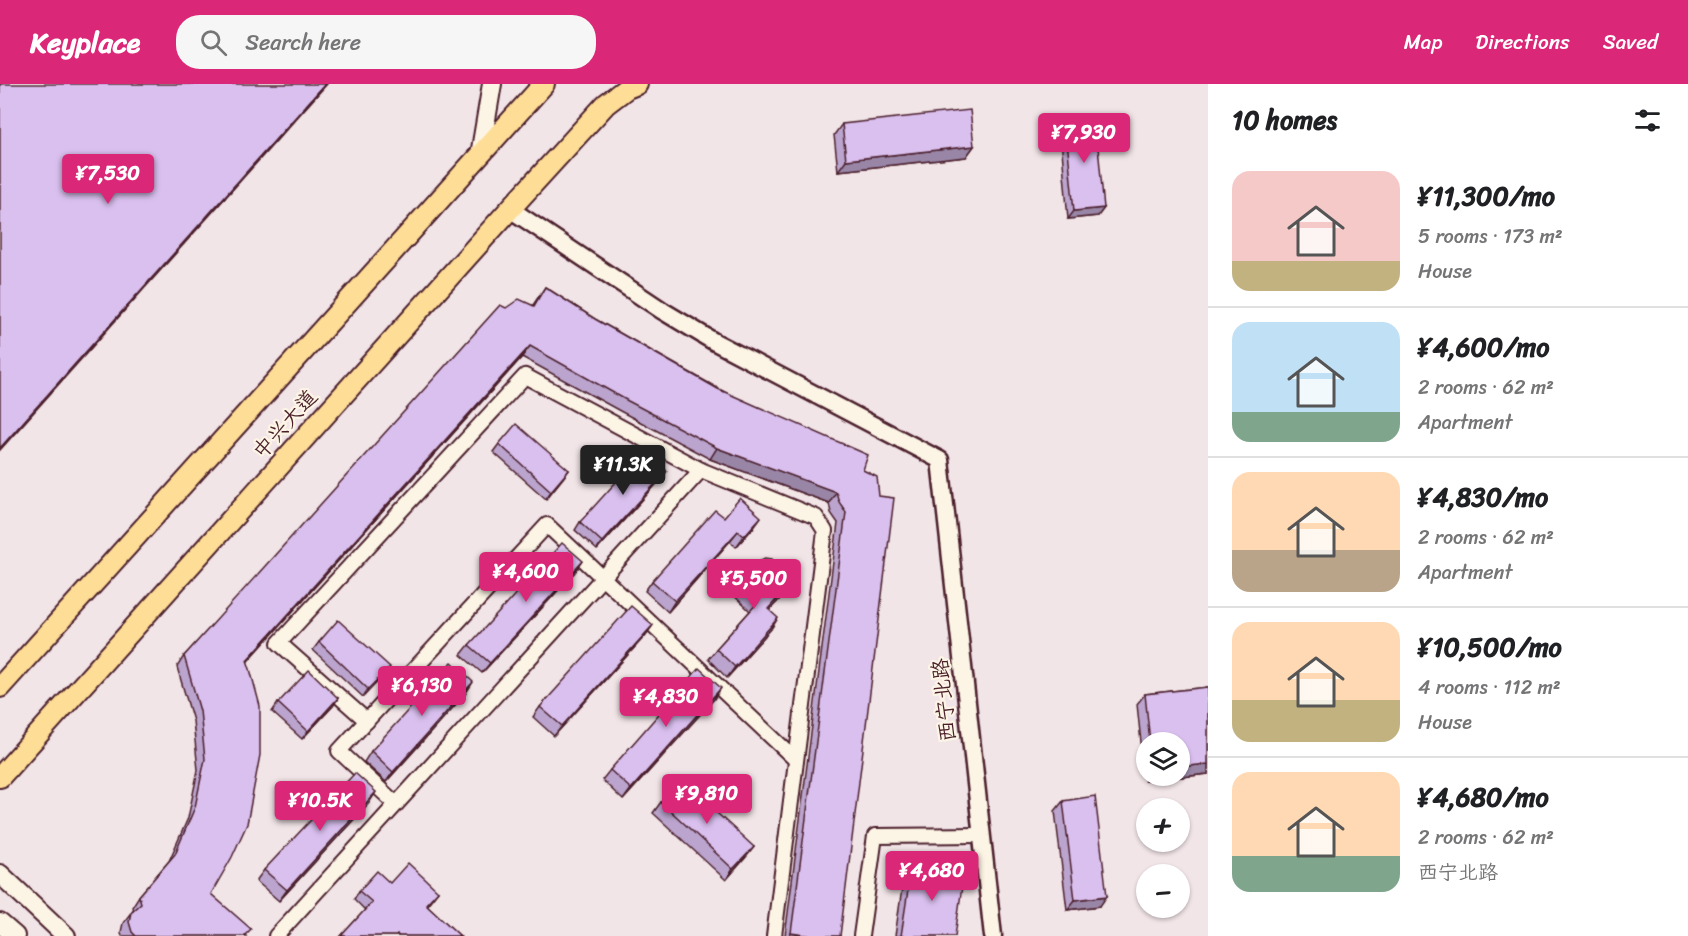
<!DOCTYPE html>
<html lang="en">
<head>
<meta charset="utf-8">
<style>
	body { margin:0; font-family:Sriracha,"LXGW WenKai TC",sans-serif; background:#f6f6f6; color:#202124; height:100vh; display:flex; flex-direction:column; font-size:22px; white-space:nowrap }
	* { box-sizing:border-box; margin:0 }
	p { font-size:20px; color:#757577 }
	.icon { flex:none; width:33px; height:33px; fill:none; stroke:currentColor; stroke-width:2; stroke-linecap:round; stroke-linejoin:round }
	.map { position:relative; flex:1; overflow:hidden }
	.panel { display:flex; flex-direction:column; background:#fff; width:480px }
	.panel>* { flex:none }
	.controls { position:absolute; left:1136px; top:648px; display:grid; gap:12px }
	.controls a { display:grid; place-items:center; width:54px; height:54px; border-radius:50%; background:#fff; box-shadow:0 2px 4px #0004; font-size:30px }
	.price { position:absolute; translate:-50% -51px; padding:0 14px; border-radius:6px; background:#db2777; color:#fff; font-size:20px; line-height:39px; filter:drop-shadow(0 2px 3px #0008) }
	.price::after { content:''; position:absolute; left:50%; top:36px; width:18px; height:14px; margin-left:-9px; background:inherit; clip-path:polygon(0 0,100% 0,50% 100%) }
	.price.selected { background:#222; color:#fff }
	ul { padding:0; list-style:none }
	li { display:flex; align-items:center; gap:18px; height:150px; padding:0 24px }
	li+li { border-top:2px solid #e0e0e0 }
	li span { display:grid; place-items:center; flex:none; width:168px; height:120px; border-radius:18px; color:#555 }
	li>.icon { margin-inline-start:auto }
	span .icon { width:72px; height:72px; fill:#fffc; stroke-width:1 }
	li b { font-size:26px }
	h2 { display:flex; justify-content:space-between; align-items:center; height:72px; padding:0 24px; font-size:26px }
	header { display:flex; align-items:center; gap:36px; box-sizing:border-box; height:84px; padding:0 30px; background:#db2777; color:#fff }
	header strong { font-size:28px }
	nav { display:flex; gap:33px; margin-inline-start:auto; font-size:21px }
	.search { width:420px; height:54px; background:#f6f6f6; display:flex; align-items:center; gap:15px; box-sizing:border-box; padding:0 21px; border-radius:24px; color:#757577; font-size:22px }
	main { display:flex; flex:1; min-height:0 }
	.map>svg:first-child { display:block }
	.lines { fill:none; stroke-linecap:round; stroke-linejoin:round }
	.minor-casing { stroke:#4a1f2b; stroke-width:18 }
	.tertiary-casing { stroke:#4a1f2b; stroke-width:21 }
	.secondary-casing { stroke:#4a1f2b; stroke-width:22 }
	.primary-casing { stroke:#4a1f2b; stroke-width:24 }
	.minor { stroke:#fcf5e5; stroke-width:14 }
	.tertiary { stroke:#fcf5e5; stroke-width:16 }
	.secondary { stroke:#fcf5e5; stroke-width:18 }
	.primary { stroke:#fedd96; stroke-width:20 }
	.wall { fill:#bba5ce; stroke:#4a1f2b; stroke-width:1.5; fill-rule:evenodd }
	.shaded-wall { fill:#9986a7; stroke:#4a1f2b; stroke-width:1.5 }
	.building { fill:#dac0ef; stroke:#4a1f2b; stroke-width:1.5 }
	.labels { text-anchor:middle; dominant-baseline:central; stroke-width:4.5; stroke-linejoin:round; paint-order:stroke }
	.street-label { font-size:21px; fill:#4a1f2b; stroke:#fcf5e5 }
</style>
</head>
<body>
<header>
<strong>Keyplace</strong>
<div class="search"><svg class="icon" aria-label="search" viewBox="0 0 24 24"><circle cx="10" cy="10" r="6"/><path d="M15 15l6 6"/></svg>Search here</div>
<nav><a>Map</a><a>Directions</a><a>Saved</a></nav>
</header>
<main>
<div class="map">
<svg width="1208" height="852" viewBox="0 0 1208 852">
	<rect width="100%" height="100%" fill="#f2e5e8"/>
	<filter id="ink" filterUnits="userSpaceOnUse"><feTurbulence type="fractalNoise" baseFrequency=".0167" numOctaves="2"/><feDisplacementMap in="SourceGraphic" scale="12" xChannelSelector="R" yChannelSelector="G"/><feConvolveMatrix kernelMatrix="1 2 1 2 8 2 1 2 1" color-interpolation-filters="sRGB"/></filter>
	<g filter="url(#ink)">
		<g class="lines">
			<defs>
				<g id="minor">
					<path d="M 367,637 L 279,559 L 525,292 L 701,386"/>
					<path d="M 396,720 L 339,667 L 547,441 L 796,676"/>
					<path d="M 276,852 L 701,386 L 816,433 L 825,447 L 774,852"/>
					<path d="M 861,852 L 875,752 L 982,751"/>
				</g>
				<path id="tertiary" d="M 510,125 L 663,227 L 713,257 L 940,376 L 993,852"/>
				<g id="secondary">
					<path d="M 480,71 L 492,0"/>
					<path d="M 0,790 L 66,852"/>
					<path d="M 0,839 L 15,852"/>
				</g>
				<g id="primary">
					<path d="M 0,603 L 544,0"/>
					<path d="M 0,693 L 510,125 L 606,20 L 627,4 L 637,0"/>
				</g>
			</defs>
			<use href="#minor" class="minor-casing"/>
			<use href="#tertiary" class="tertiary-casing"/>
			<use href="#secondary" class="secondary-casing"/>
			<use href="#primary" class="primary-casing"/>
			<use href="#minor" class="minor"/>
			<use href="#tertiary" class="tertiary"/>
			<use href="#secondary" class="secondary"/>
			<use href="#primary" class="primary"/>
		</g>
		<g class="wall">
			<path d="M 1065,36 L 1104,124 L 1098,132 L 1068,135 L 1060,44 Z"/>
			<path d="M 842,40 L 974,62 L 966,73 L 838,87 L 834,51 Z"/>
			<path d="M 545,203 L 595,235 L 863,386 L 840,852 L 785,852 L 838,439 L 831,429 L 829,419 L 710,375 L 620,327 L 522,273 L 247,578 L 211,810 L 246,852 L 122,852 L 121,848 L 123,839 L 133,826 L 132,823 L 139,812 L 169,777 L 188,734 L 198,686 L 193,637 L 177,583 L 184,572 L 506,224 L 533,221 Z"/>
			<path d="M 499,360 L 569,386 L 546,415 L 493,368 Z"/>
			<path d="M 667,387 L 661,395 L 597,466 L 575,446 L 580,438 Z"/>
			<path d="M 724,433 L 753,444 L 736,463 L 730,457 L 668,528 L 645,507 L 652,497 Z"/>
			<path d="M 583,477 L 575,488 L 482,589 L 461,571 L 469,561 Z"/>
			<path d="M 775,492 L 788,503 L 781,514 L 769,526 L 771,545 L 727,594 L 708,575 L 716,565 L 750,527 L 730,508 L 737,497 Z"/>
			<path d="M 653,541 L 645,552 L 554,652 L 533,633 L 540,623 Z"/>
			<path d="M 319,558 L 384,591 L 363,613 L 313,566 Z"/>
			<path d="M 1208,603 L 1208,690 L 1145,697 L 1137,620 L 1145,610 ZM 1146,658 L 1179,658 L 1179,692 L 1146,692 Z"/>
			<path d="M 466,609 L 386,698 L 364,678 L 371,667 Z"/>
			<path d="M 338,614 L 333,622 L 302,655 L 272,628 L 278,619 Z"/>
			<path d="M 714,615 L 623,716 L 602,696 L 610,686 Z"/>
			<path d="M 1063,717 L 1100,822 L 1067,826 L 1055,727 Z"/>
			<path d="M 661,718 L 754,763 L 746,773 L 726,796 L 653,729 Z"/>
			<path d="M 369,719 L 279,817 L 256,797 L 264,786 Z"/>
			<path d="M 912,780 L 955,852 L 895,852 L 904,791 Z"/>
			<path d="M 390,799 L 438,807 L 427,821 L 460,852 L 341,852 L 365,826 L 354,815 L 359,807 Z"/>
		</g>
		<g class="shaded-wall">
			<path d="M 325,0 L 327,0 L 0,366 L 0,364 Z"/>
			<path d="M 974,62 L 966,73 L 838,87 L 846,76 Z"/>
			<path d="M 1104,124 L 1098,132 L 1068,135 L 1074,127 Z"/>
			<path d="M 530,262 L 522,273 L 239,587 L 247,576 Z"/>
			<path d="M 717,364 L 836,408 L 829,419 L 710,375 Z"/>
			<path d="M 569,386 L 563,394 L 546,415 L 551,407 Z"/>
			<path d="M 667,387 L 661,395 L 597,466 L 602,458 Z"/>
			<path d="M 761,433 L 753,444 L 736,463 L 744,452 Z"/>
			<path d="M 738,447 L 730,457 L 668,528 L 675,517 Z"/>
			<path d="M 583,477 L 575,488 L 482,589 L 490,579 Z"/>
			<path d="M 788,503 L 781,514 L 760,536 L 768,525 Z"/>
			<path d="M 778,534 L 771,545 L 727,594 L 735,583 Z"/>
			<path d="M 653,541 L 645,552 L 554,652 L 562,642 Z"/>
			<path d="M 390,583 L 384,591 L 363,613 L 368,605 Z"/>
			<path d="M 473,598 L 466,609 L 386,698 L 393,688 Z"/>
			<path d="M 721,604 L 714,615 L 623,716 L 631,705 Z"/>
			<path d="M 338,614 L 333,622 L 302,655 L 308,647 Z"/>
			<path d="M 1208,680 L 1208,690 L 1145,697 L 1149,692 L 1179,692 L 1179,683 Z"/>
			<path d="M 376,708 L 369,719 L 279,817 L 287,806 Z"/>
			<path d="M 754,763 L 746,773 L 726,796 L 733,785 Z"/>
			<path d="M 1107,812 L 1100,822 L 1067,826 L 1075,816 Z"/>
			<path d="M 791,849 L 812,852 L 789,852 Z"/>
		</g>
		<g class="building">
			<path d="M 0,0 L 325,0 L 0,364 Z"/>
			<path d="M 970,26 L 974,62 L 846,76 L 842,40 Z"/>
			<path d="M 1095,33 L 1104,124 L 1074,127 L 1065,36 Z"/>
			<path d="M 545,203 L 595,235 L 718,305 L 868,371 L 863,386 L 877,393 L 879,412 L 894,414 L 840,852 L 812,852 L 791,849 L 846,428 L 839,418 L 836,408 L 717,364 L 628,317 L 530,262 L 247,576 L 250,585 L 260,622 L 260,671 L 247,740 L 232,773 L 211,810 L 251,845 L 244,852 L 136,852 L 132,848 L 129,838 L 131,828 L 141,819 L 139,812 L 175,770 L 195,723 L 205,675 L 200,627 L 184,572 L 500,221 L 506,224 L 519,215 L 534,222 Z"/>
			<path d="M 516,340 L 569,386 L 551,407 L 499,360 Z"/>
			<path d="M 644,367 L 667,387 L 602,458 L 580,438 Z"/>
			<path d="M 740,414 L 761,433 L 744,452 L 738,447 L 675,517 L 652,497 L 715,426 L 724,433 Z"/>
			<path d="M 562,459 L 583,477 L 490,579 L 469,561 Z"/>
			<path d="M 765,474 L 772,475 L 778,483 L 775,492 L 788,503 L 768,525 L 778,534 L 735,583 L 716,565 L 759,517 L 737,497 L 754,479 Z"/>
			<path d="M 631,522 L 653,541 L 562,642 L 540,623 Z"/>
			<path d="M 338,536 L 390,583 L 368,605 L 319,558 Z"/>
			<path d="M 452,578 L 473,598 L 393,688 L 371,667 Z"/>
			<path d="M 699,584 L 721,604 L 631,705 L 610,686 Z"/>
			<path d="M 309,586 L 338,614 L 308,647 L 278,619 Z"/>
			<path d="M 1208,603 L 1208,680 L 1179,683 L 1179,658 L 1150,658 L 1145,610 Z"/>
			<path d="M 355,689 L 376,708 L 287,806 L 264,786 Z"/>
			<path d="M 681,696 L 754,763 L 733,785 L 661,718 Z"/>
			<path d="M 1095,712 L 1107,812 L 1075,816 L 1063,717 Z"/>
			<path d="M 408,779 L 438,807 L 426,820 L 460,852 L 399,852 L 397,851 L 396,852 L 341,852 L 372,818 L 359,807 L 377,787 L 390,799 Z"/>
			<path d="M 912,780 L 964,788 L 955,852 L 901,852 Z"/>
		</g>
	</g>
	<g class="labels">
		<g class="street-label">
			<text transform="translate(285 340) rotate(-48)">中兴大道</text>
			<text transform="translate(944 616) rotate(-96)">西宁北路</text>
		</g>
	</g>
</svg>
<div class="controls">
<a><svg class="icon" aria-label="layers" viewBox="0 0 24 24"><path d="M12 4l9 5-9 5-9-5zM3 14l9 5 9-5"/></svg></a>
<a>+</a>
<a>−</a>
</div>
<b class="price" style="left:1084px;top:80px">¥7,930</b>
<b class="price" style="left:108px;top:121px">¥7,530</b>
<b class="price selected" style="left:623px;top:412px">¥11.3K</b>
<b class="price" style="left:526px;top:519px">¥4,600</b>
<b class="price" style="left:754px;top:526px">¥5,500</b>
<b class="price" style="left:422px;top:633px">¥6,130</b>
<b class="price" style="left:666px;top:644px">¥4,830</b>
<b class="price" style="left:707px;top:741px">¥9,810</b>
<b class="price" style="left:320px;top:748px">¥10.5K</b>
<b class="price" style="left:932px;top:818px">¥4,680</b>
</div>
<section class="panel">
<h2>10 homes<svg class="icon" aria-label="filters" viewBox="0 0 24 24"><path d="M4 7h16M4 17h16"/><circle cx="9" cy="7" r="2"/><circle cx="15" cy="17" r="2"/></svg></h2>
<ul>
<li><span style="background:linear-gradient(#f6c9c9 75%,#c2b280 0)"><svg class="icon" aria-label="home" viewBox="0 0 24 24"><path d="M3 11l9-7 9 7M6 9v11h12V9"/></svg></span><div><b>¥11,300/mo</b><p>5 rooms · 173 m²</p><p>House</p></div></li>
<li><span style="background:linear-gradient(#bfe0f5 75%,#7fa58c 0)"><svg class="icon" aria-label="home" viewBox="0 0 24 24"><path d="M3 11l9-7 9 7M6 9v11h12V9"/></svg></span><div><b>¥4,600/mo</b><p>2 rooms · 62 m²</p><p>Apartment</p></div></li>
<li><span style="background:linear-gradient(#ffd9b3 65%,#b9a48a 0)"><svg class="icon" aria-label="home" viewBox="0 0 24 24"><path d="M3 11l9-7 9 7M6 9v11h12V9"/></svg></span><div><b>¥4,830/mo</b><p>2 rooms · 62 m²</p><p>Apartment</p></div></li>
<li><span style="background:linear-gradient(#ffd9b3 65%,#c2b280 0)"><svg class="icon" aria-label="home" viewBox="0 0 24 24"><path d="M3 11l9-7 9 7M6 9v11h12V9"/></svg></span><div><b>¥10,500/mo</b><p>4 rooms · 112 m²</p><p>House</p></div></li>
<li><span style="background:linear-gradient(#ffd9b3 70%,#7fa58c 0)"><svg class="icon" aria-label="home" viewBox="0 0 24 24"><path d="M3 11l9-7 9 7M6 9v11h12V9"/></svg></span><div><b>¥4,680/mo</b><p>2 rooms · 62 m²</p><p>西宁北路</p></div></li>
</ul>
</section>
</main>
</body>
</html>
